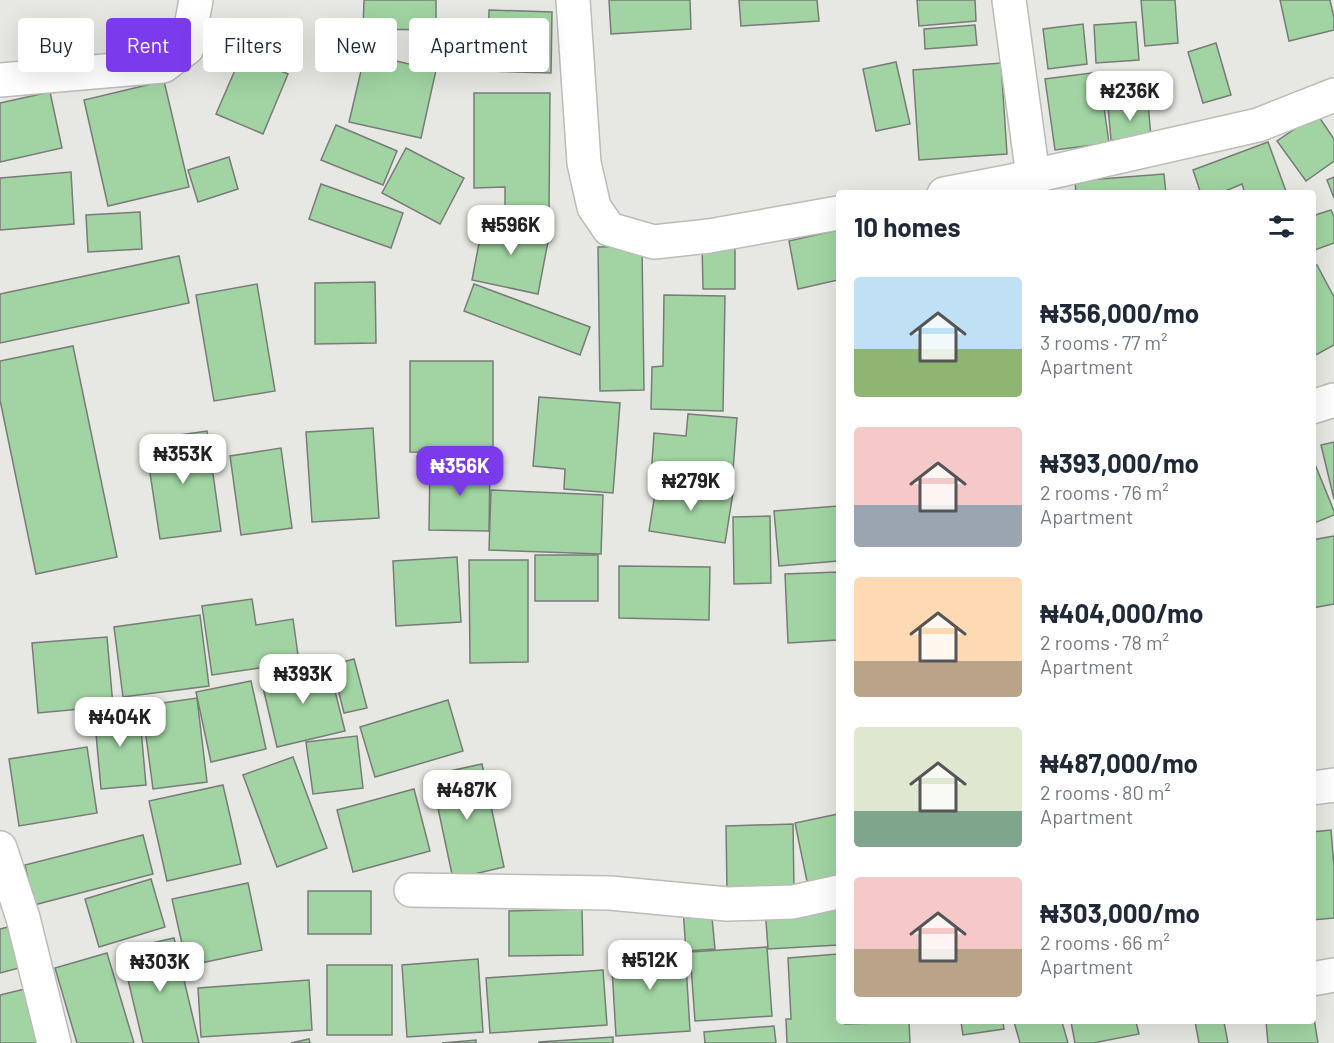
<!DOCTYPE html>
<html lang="en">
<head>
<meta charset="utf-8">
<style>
	body { margin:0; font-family:Barlow,sans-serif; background:#f6f6f7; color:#1f2937; height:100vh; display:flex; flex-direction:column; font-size:22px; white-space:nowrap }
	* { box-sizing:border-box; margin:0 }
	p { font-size:20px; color:#747a83 }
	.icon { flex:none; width:33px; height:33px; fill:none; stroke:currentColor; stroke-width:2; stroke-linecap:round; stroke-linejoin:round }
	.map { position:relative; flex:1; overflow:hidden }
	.details { position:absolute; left:836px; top:190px; width:480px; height:834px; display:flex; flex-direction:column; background:#fff; border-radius:6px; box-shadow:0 6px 24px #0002 }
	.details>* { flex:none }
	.guide { position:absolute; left:18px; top:18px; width:570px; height:54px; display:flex; gap:12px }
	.price { position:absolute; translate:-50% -51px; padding:0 14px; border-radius:12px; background:#fff; color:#222; font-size:20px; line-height:39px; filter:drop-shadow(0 2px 3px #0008) }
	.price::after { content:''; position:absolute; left:50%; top:36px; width:18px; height:14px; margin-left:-9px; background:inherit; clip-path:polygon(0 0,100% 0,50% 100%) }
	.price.current { background:#7c3aed; color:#fff }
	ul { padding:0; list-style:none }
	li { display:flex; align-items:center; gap:18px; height:150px; padding:0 18px }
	li span { display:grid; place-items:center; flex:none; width:168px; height:120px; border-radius:6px; color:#555 }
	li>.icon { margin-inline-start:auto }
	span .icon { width:72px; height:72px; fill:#fffc; stroke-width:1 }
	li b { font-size:26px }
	h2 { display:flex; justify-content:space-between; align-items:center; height:72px; padding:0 18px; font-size:26px }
	.tag { padding:0 21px; border-radius:6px; background:#fff; box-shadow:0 6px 24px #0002; font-size:21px; line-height:54px }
	.tag.current { background:#7c3aed; color:#fff }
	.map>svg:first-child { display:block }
	.building { fill:#a1d4a2; stroke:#787c78; stroke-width:1.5 }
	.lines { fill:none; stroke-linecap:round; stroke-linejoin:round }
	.minor-casing { stroke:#bbbcb7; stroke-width:36 }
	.minor { stroke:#fff; stroke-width:33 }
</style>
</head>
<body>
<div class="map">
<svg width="1334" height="1043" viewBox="0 0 1334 1043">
	<rect width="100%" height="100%" fill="#e7e8e3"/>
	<g class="building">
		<path d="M 364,0 L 436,0 L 436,30 L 363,29 Z"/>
		<path d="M 609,0 L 690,0 L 691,29 L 611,34 Z"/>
		<path d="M 739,0 L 817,0 L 819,21 L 741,26 Z"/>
		<path d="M 917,0 L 975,0 L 976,21 L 919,26 Z"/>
		<path d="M 1141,0 L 1175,0 L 1178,43 L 1145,46 Z"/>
		<path d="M 1280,0 L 1330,0 L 1334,18 L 1334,30 L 1289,41 Z"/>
		<path d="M 489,10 L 552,12 L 551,73 L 488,71 Z"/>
		<path d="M 1136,22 L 1139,60 L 1096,63 L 1094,25 Z"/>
		<path d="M 1083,24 L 1087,64 L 1048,69 L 1043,29 Z"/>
		<path d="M 975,25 L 977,45 L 925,49 L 924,29 Z"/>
		<path d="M 1216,43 L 1231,95 L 1203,103 L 1188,52 Z"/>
		<path d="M 242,54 L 288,74 L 263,134 L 216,114 Z"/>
		<path d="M 365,54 L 436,70 L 421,138 L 349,122 Z"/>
		<path d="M 896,62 L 910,124 L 876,131 L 863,69 Z"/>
		<path d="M 1001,63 L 1007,154 L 919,160 L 913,70 Z"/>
		<path d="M 1099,72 L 1109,143 L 1055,150 L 1045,79 Z"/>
		<path d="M 164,81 L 189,187 L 108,206 L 84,100 Z"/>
		<path d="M 50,92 L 62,148 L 0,162 L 0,103 Z"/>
		<path d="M 474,93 L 550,93 L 549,212 L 505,212 L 505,187 L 474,188 Z"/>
		<path d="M 1148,103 L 1151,137 L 1111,140 L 1108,107 Z"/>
		<path d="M 1317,114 L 1334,139 L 1334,161 L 1306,181 L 1277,141 Z"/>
		<path d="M 336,125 L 397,151 L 383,185 L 321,160 Z"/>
		<path d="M 1268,142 L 1287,194 L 1245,194 L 1242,184 L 1218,194 L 1201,194 L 1193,170 Z"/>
		<path d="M 406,148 L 464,178 L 440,224 L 382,193 Z"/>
		<path d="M 229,157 L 238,189 L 198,202 L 188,170 Z"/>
		<path d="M 71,172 L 74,224 L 0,230 L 0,178 Z"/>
		<path d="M 1164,174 L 1166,194 L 1076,194 L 1075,181 Z"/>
		<path d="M 1334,177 L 1334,198 L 1327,180 Z"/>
		<path d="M 321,184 L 403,213 L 391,248 L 309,219 Z"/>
		<path d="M 1331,210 L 1334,217 L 1334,243 L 1312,251 L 1312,216 Z"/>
		<path d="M 140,212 L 142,249 L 88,252 L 86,215 Z"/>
		<path d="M 484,217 L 550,231 L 538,294 L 472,280 Z"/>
		<path d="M 838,230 L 838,280 L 798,289 L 789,241 Z"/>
		<path d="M 702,244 L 735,244 L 735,289 L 703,289 Z"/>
		<path d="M 642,246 L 644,390 L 600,391 L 598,247 Z"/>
		<path d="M 179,256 L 189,303 L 0,343 L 0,294 Z"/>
		<path d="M 1317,265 L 1334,297 L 1334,345 L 1314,356 L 1312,352 L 1312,267 Z"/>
		<path d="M 375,282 L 376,343 L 315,344 L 315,283 Z"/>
		<path d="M 257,284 L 275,391 L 214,401 L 196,295 Z"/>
		<path d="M 474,284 L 590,327 L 580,355 L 464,311 Z"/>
		<path d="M 664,295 L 725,296 L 723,411 L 651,409 L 652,367 L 663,366 Z"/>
		<path d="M 73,346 L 117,557 L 36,574 L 0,400 L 0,361 Z"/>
		<path d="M 410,361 L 493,361 L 493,453 L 410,452 Z"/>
		<path d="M 539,397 L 620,403 L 613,493 L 564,489 L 565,469 L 533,466 Z"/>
		<path d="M 688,414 L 737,418 L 732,484 L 651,477 L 654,433 L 686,436 Z"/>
		<path d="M 373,428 L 379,518 L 312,522 L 306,432 Z"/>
		<path d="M 207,431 L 221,531 L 160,539 L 145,440 Z"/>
		<path d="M 1334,442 L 1334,499 L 1321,445 Z"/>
		<path d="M 281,448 L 292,528 L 241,535 L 230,456 Z"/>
		<path d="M 1312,457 L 1334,511 L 1334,515 L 1312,524 Z"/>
		<path d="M 430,463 L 490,464 L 489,531 L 429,530 Z"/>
		<path d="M 657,481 L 733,493 L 725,543 L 649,531 Z"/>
		<path d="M 491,490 L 603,495 L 601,554 L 489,550 Z"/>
		<path d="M 838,506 L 838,561 L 779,566 L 774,511 Z"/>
		<path d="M 770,516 L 771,583 L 734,584 L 733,517 Z"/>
		<path d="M 1334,536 L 1334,604 L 1312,608 L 1312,540 Z"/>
		<rect x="535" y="555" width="63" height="46"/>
		<path d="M 457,557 L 461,622 L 396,626 L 393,561 Z"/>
		<path d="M 469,560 L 528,560 L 528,662 L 470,663 Z"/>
		<path d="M 619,566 L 710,567 L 709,620 L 619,618 Z"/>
		<path d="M 838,572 L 838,640 L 788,643 L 785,574 Z"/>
		<path d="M 252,599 L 256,625 L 293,619 L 299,662 L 212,675 L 202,606 Z"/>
		<path d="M 200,615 L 209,686 L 123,697 L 114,627 Z"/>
		<path d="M 107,637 L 113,706 L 38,713 L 32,643 Z"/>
		<path d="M 354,659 L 367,708 L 344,713 L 332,665 Z"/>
		<path d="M 328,663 L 345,731 L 277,747 L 261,679 Z"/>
		<path d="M 251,681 L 266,749 L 211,762 L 196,692 Z"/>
		<path d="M 197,698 L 207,782 L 153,789 L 142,706 Z"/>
		<path d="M 448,700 L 463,751 L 375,777 L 360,727 Z"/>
		<path d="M 139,707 L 146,785 L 101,789 L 94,712 Z"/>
		<path d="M 357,736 L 363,788 L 313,794 L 306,742 Z"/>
		<path d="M 87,747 L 97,813 L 19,826 L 9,759 Z"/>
		<path d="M 293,757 L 327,848 L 277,867 L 243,775 Z"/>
		<path d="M 482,764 L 504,867 L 453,879 L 431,775 Z"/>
		<path d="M 223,785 L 241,864 L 167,881 L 149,801 Z"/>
		<path d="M 414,789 L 430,851 L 353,872 L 337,810 Z"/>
		<path d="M 838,814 L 838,879 L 808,886 L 795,823 Z"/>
		<path d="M 793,824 L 794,890 L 727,891 L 726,826 Z"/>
		<path d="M 1331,830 L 1334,867 L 1334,918 L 1312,920 L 1312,832 Z"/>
		<path d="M 143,835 L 153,874 L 34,905 L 25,865 Z"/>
		<path d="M 151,879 L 165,927 L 99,947 L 85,899 Z"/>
		<path d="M 248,883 L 262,950 L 187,966 L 172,899 Z"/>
		<rect x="308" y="891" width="63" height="43"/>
		<path d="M 838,902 L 838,945 L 768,949 L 765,907 Z"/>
		<path d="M 711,907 L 715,949 L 686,951 L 683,909 Z"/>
		<path d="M 582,909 L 583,955 L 509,956 L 509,911 Z"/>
		<path d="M 12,926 L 23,967 L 0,973 L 0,929 Z"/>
		<path d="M 174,938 L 199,1043 L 143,1043 L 121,950 Z"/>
		<path d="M 685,947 L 690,1031 L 616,1036 L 611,952 Z"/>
		<path d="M 767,947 L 772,1016 L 695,1021 L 690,952 Z"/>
		<path d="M 107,953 L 134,1043 L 77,1043 L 55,968 Z"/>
		<path d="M 838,954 L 838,1022 L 844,1022 L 845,1024 L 909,1022 L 910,1043 L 787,1043 L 786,1019 L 791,1019 L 788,958 Z"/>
		<path d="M 478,959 L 483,1032 L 407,1037 L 402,965 Z"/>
		<rect x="327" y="965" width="65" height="70"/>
		<path d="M 603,970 L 607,1025 L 490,1033 L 486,978 Z"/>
		<path d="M 309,980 L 312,1030 L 201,1037 L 198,988 Z"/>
		<path d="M 29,988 L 43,1043 L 0,1043 L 0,995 Z"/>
		<path d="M 1312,1006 L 1318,1043 L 1268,1043 L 1266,1022 L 1312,1022 Z"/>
		<path d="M 961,1022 L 1003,1022 L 1004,1029 L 963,1035 Z"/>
		<path d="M 1014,1022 L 1062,1022 L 1068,1043 L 1020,1043 Z"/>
		<path d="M 1071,1022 L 1136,1022 L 1139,1034 L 1093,1043 L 1075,1043 Z"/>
		<path d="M 1195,1022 L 1224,1022 L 1228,1043 L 1199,1043 Z"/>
		<path d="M 774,1026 L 776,1043 L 705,1043 L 704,1032 Z"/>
		<path d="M 613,1037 L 613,1043 L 539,1043 L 539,1042 Z"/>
		<path d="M 309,1039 L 310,1043 L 291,1043 Z"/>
		<path d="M 476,1040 L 476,1043 L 442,1043 Z"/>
	</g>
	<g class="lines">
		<defs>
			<g id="minor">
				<path d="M 573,0 L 584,163 L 594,207 L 609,229 L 654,242 L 709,236 L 838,213"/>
				<path d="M 1009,0 L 1033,176"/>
				<path d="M 0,80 L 163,66 L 187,48 L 196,0"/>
				<path d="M 944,194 L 1007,182 L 1258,125 L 1334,95"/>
				<path d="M 1312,407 L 1334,400"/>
				<path d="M 1312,788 L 1334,785"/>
				<path d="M 0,848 L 23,918 L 54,1043"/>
				<path d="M 411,890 L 610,893 L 727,904 L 793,902 L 838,892"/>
				<path d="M 1312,979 L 1334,975"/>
			</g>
		</defs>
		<use href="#minor" class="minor-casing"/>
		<use href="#minor" class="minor"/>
	</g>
</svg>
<b class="price" style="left:1130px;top:122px">₦236K</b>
<b class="price" style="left:511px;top:256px">₦596K</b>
<b class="price" style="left:183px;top:485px">₦353K</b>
<b class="price current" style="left:460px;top:497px">₦356K</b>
<b class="price" style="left:691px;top:512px">₦279K</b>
<b class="price" style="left:303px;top:705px">₦393K</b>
<b class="price" style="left:120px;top:748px">₦404K</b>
<b class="price" style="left:467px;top:821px">₦487K</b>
<b class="price" style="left:650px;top:991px">₦512K</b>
<b class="price" style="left:160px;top:993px">₦303K</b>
<div class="guide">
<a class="tag">Buy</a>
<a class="tag current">Rent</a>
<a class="tag">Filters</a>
<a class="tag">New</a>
<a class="tag">Apartment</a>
</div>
<section class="details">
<h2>10 homes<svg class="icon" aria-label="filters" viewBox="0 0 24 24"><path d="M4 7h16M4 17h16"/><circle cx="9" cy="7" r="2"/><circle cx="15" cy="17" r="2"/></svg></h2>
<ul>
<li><span style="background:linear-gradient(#bfe0f5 60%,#8fb573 0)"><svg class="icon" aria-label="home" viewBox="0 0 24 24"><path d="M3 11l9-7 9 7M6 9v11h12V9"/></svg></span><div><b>₦356,000/mo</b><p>3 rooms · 77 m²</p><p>Apartment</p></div></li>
<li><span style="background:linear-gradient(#f6c9c9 65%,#9aa5b1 0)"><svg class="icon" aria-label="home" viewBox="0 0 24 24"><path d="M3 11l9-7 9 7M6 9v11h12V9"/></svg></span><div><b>₦393,000/mo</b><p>2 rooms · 76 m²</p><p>Apartment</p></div></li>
<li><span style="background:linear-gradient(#ffd9b3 70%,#b9a48a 0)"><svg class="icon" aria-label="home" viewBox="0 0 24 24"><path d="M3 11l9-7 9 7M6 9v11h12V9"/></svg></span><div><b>₦404,000/mo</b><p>2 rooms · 78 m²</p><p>Apartment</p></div></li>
<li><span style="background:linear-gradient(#dfe7d0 70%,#7fa58c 0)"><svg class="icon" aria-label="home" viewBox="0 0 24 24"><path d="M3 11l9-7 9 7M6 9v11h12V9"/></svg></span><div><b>₦487,000/mo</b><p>2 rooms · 80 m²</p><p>Apartment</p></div></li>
<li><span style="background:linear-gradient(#f6c9c9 60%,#b9a48a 0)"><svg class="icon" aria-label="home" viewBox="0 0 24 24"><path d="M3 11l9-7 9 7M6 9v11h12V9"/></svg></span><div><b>₦303,000/mo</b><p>2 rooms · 66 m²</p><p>Apartment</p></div></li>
</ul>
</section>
</div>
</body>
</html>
